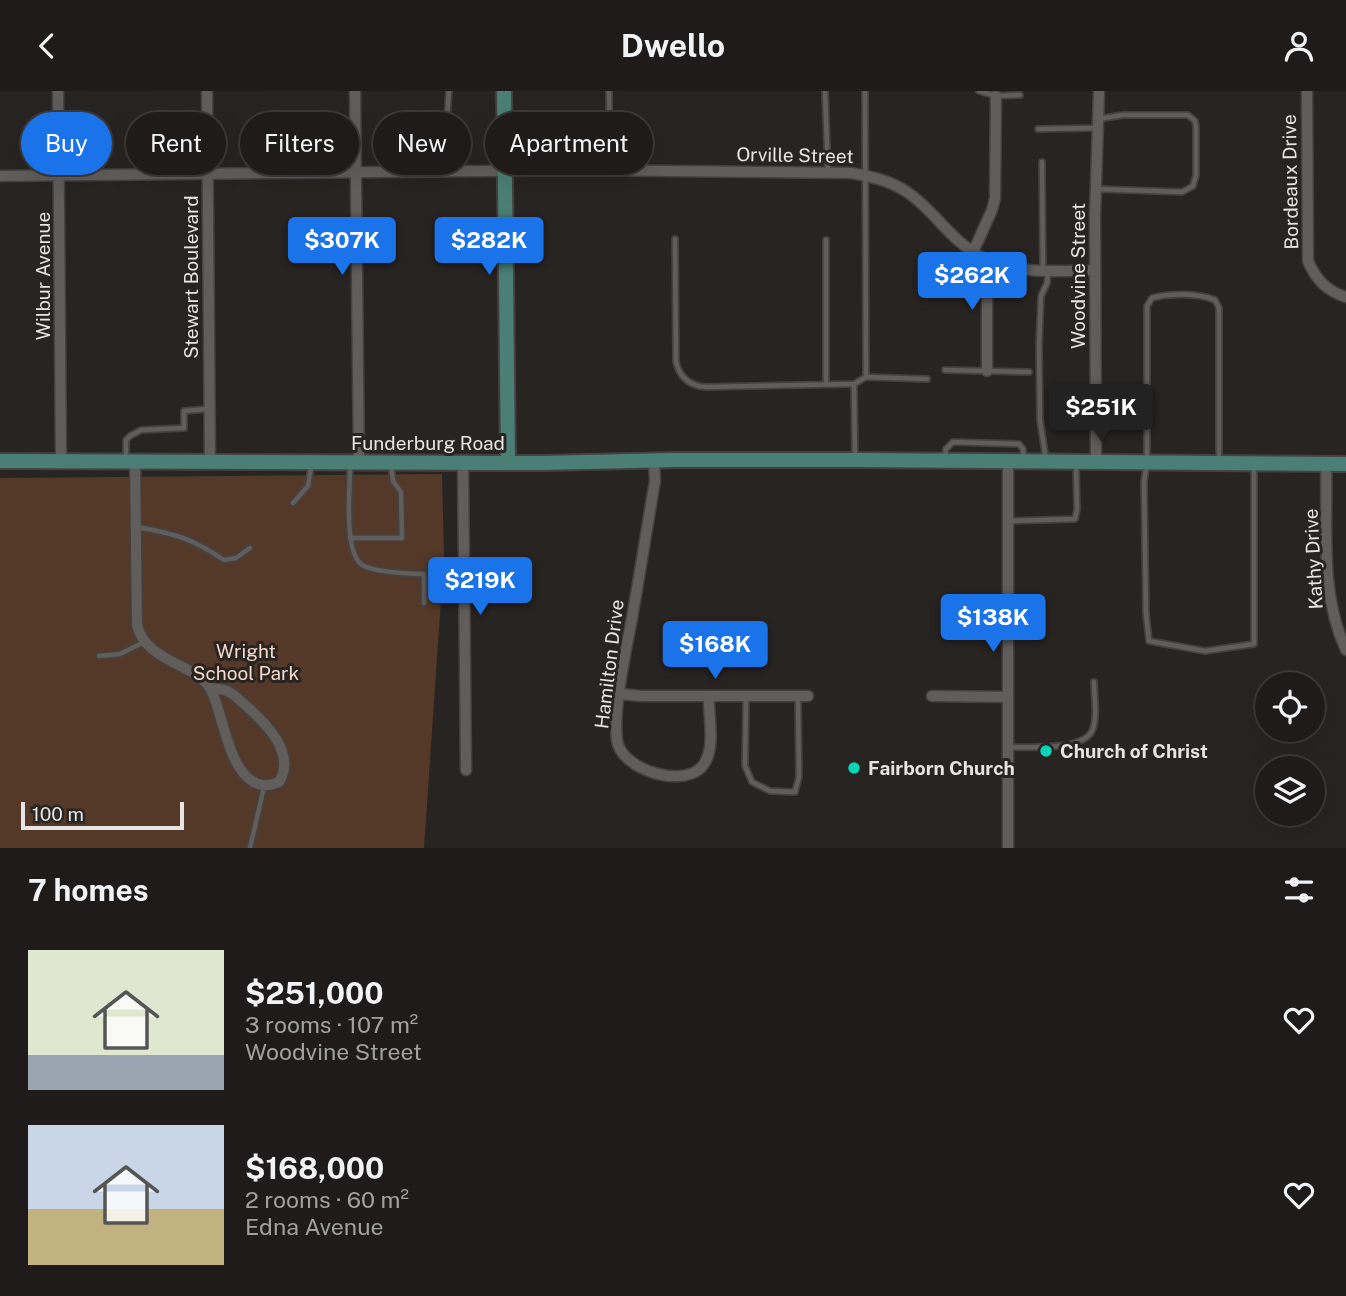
<!DOCTYPE html>
<html lang="en">
<head>
<meta charset="utf-8">
<style>
	body { margin:0; font-family:"Public Sans",sans-serif; background:#2b2827; color:#f1f3f6; height:100vh; display:flex; flex-direction:column; font-size:26px; white-space:nowrap }
	* { box-sizing:border-box; margin:0 }
	p { font-size:23px; color:#a1a1a2 }
	.icon { flex:none; width:38px; height:38px; fill:none; stroke:currentColor; stroke-width:2; stroke-linecap:round; stroke-linejoin:round }
	.map { position:relative; height:757px; overflow:hidden }
	.drawer { display:flex; flex-direction:column; background:#1e1b1a; flex:1 }
	.drawer>* { flex:none }
	.guide { position:absolute; left:21px; top:21px; width:700px; height:63px; display:flex; gap:14px }
	.tools { position:absolute; left:1255px; top:581px; display:grid; gap:14px }
	.tools a { display:grid; place-items:center; width:70px; height:70px; border-radius:50%; background:#1e1b1a; box-shadow:0 7px 28px #0002,0 0 0 2px #3c3939; font-size:35px }
	.scale { position:absolute; left:21px; bottom:18px; width:163px; box-sizing:border-box; padding-left:7px; border:4px solid #e7e4e3; border-top:0; font-size:19px; line-height:24px; white-space:nowrap; color:#e7e4e3; -webkit-text-stroke:5px #282422; paint-order:stroke }
	.price { position:absolute; translate:-50% -60px; padding:0 16px; border-radius:7px; background:#1a73e8; color:#fff; font-size:23px; line-height:46px; filter:drop-shadow(0 2px 4px #0008) }
	.price::after { content:''; position:absolute; left:50%; top:42px; width:21px; height:16px; margin-left:-10px; background:inherit; clip-path:polygon(0 0,100% 0,50% 100%) }
	.price.selected { background:#222; color:#fff }
	ul { padding:0; list-style:none }
	li { display:flex; align-items:center; gap:21px; height:175px; padding:0 28px }
	li span { display:grid; place-items:center; flex:none; width:196px; height:140px; border-radius:0px; color:#555 }
	li>.icon { margin-inline-start:auto }
	span .icon { width:84px; height:84px; fill:#fffc; stroke-width:1 }
	li b { font-size:30px }
	h2 { display:flex; justify-content:space-between; align-items:center; height:84px; padding:0 28px; font-size:30px }
	.tag { padding:0 24px; border-radius:32px; background:#1e1b1a; box-shadow:0 7px 28px #0002,0 0 0 2px #3c3939; font-size:24px; line-height:63px }
	.tag.selected { background:#1a73e8; color:#fff }
	header { display:flex; justify-content:space-between; align-items:center; height:91px; padding:0 28px; background:#1e1b1a; font-size:32px; font-weight:700 }
	.map>svg:first-child { display:block }
	.green { fill:#553928 }
	.lines { fill:none; stroke-linecap:round; stroke-linejoin:round }
	.lane-casing { stroke:#444140; stroke-width:8 }
	.street-casing { stroke:#444140; stroke-width:13 }
	.secondary-casing { stroke:#444140; stroke-width:18 }
	.lane { stroke:#615d5b; stroke-width:4.5 }
	.street { stroke:#615d5b; stroke-width:10 }
	.secondary { stroke:#4b7f75; stroke-width:14 }
	.poi-dot { fill:#04d5b6; stroke:#282422; stroke-width:2.5 }
	.labels { text-anchor:middle; dominant-baseline:central; stroke-width:6; stroke-linejoin:round; paint-order:stroke }
	.street-label { font-size:19px; fill:#e7e4e3; stroke:#282422 }
	.park-label { font-size:19px; fill:#f5d8c8; stroke:#282422 }
	.poi-label { font-size:19px; font-weight:bold; fill:#e7e4e3; stroke:#282422; text-anchor:start }
</style>
</head>
<body>
<header><svg class="icon" aria-label="back" viewBox="0 0 24 24"><path d="M15 5l-7 7 7 7"/></svg>Dwello<svg class="icon" aria-label="person" viewBox="0 0 24 24"><circle cx="12" cy="8" r="4"/><path d="M4 21q1-7 8-7t8 7"/></svg></header>
<div class="map">
<svg width="1346" height="757" viewBox="0 0 1346 757">
	<rect width="100%" height="100%" fill="#282422"/>
	<path class="green" d="M 442,383 L 444,464 L 424,757 L 0,757 L 0,387 Z"/>
	<g class="lines">
		<defs>
			<g id="lane">
				<path d="M 609,0 L 610,79"/>
				<path d="M 825,0 L 828,81"/>
				<path d="M 865,0 L 866,286"/>
				<path d="M 979,0 L 996,5 L 1020,4"/>
				<path d="M 1038,38 L 1097,37"/>
				<path d="M 1042,71 L 1043,179"/>
				<path d="M 435,79 L 434,47 L 436,38 L 447,26 L 449,0"/>
				<path d="M 1097,98 L 1182,101 L 1193,95 L 1196,84 L 1196,36 L 1195,30 L 1188,24 L 1123,24 L 1098,28"/>
				<path d="M 675,148 L 676,271 C 680,287 690,295 706,296 L 854,293 L 866,286 L 927,288"/>
				<path d="M 945,279 L 1029,281"/>
				<path d="M 826,293 L 826,149"/>
				<path d="M 854,293 L 855,368"/>
				<path d="M 126,366 L 126,349 L 130,345 L 141,339 L 184,337 L 184,320 L 208,318"/>
				<path d="M 945,367 L 946,358 L 953,351 L 1019,353 L 1023,358 L 1024,369"/>
				<path d="M 1046,369 L 1040,329 L 1039,255 L 1041,205 L 1047,192 L 1048,180"/>
				<path d="M 1219,370 L 1219,217 L 1215,209 C 1199,202 1169,202 1152,207 L 1147,215 L 1147,371 L 1144,391 L 1146,522 L 1149,550 L 1205,560 L 1254,553 L 1254,374"/>
				<path d="M 350,376 C 350,397 343,466 364,475 C 377,481 409,483 424,483 L 424,512"/>
				<path d="M 293,412 L 308,395 L 311,376"/>
				<path d="M 1008,430 L 1075,428 L 1077,418 L 1076,375"/>
				<path d="M 137,436 C 176,443 191,447 224,469 L 236,467 L 250,457"/>
				<path d="M 350,447 L 402,447 L 401,401 L 393,390 L 391,373"/>
				<path d="M 99,565 L 120,563 L 144,551"/>
				<path d="M 746,606 L 745,675 L 752,691 L 770,700 L 795,701 L 799,686 L 798,607"/>
				<path d="M 1009,656 C 1028,656 1082,660 1092,640 C 1098,627 1094,605 1094,591"/>
				<path d="M 250,757 L 264,696"/>
			</g>
			<g id="street">
				<path d="M 58,0 L 61,370"/>
				<path d="M 207,0 L 210,371"/>
				<path d="M 355,0 L 359,371"/>
				<path d="M 1307,0 L 1308,170 C 1316,189 1327,200 1346,206"/>
				<path d="M 0,85 L 573,79 L 851,82 C 875,86 896,91 915,107 C 938,126 953,150 979,165 C 1015,184 1056,180 1095,179"/>
				<path d="M 973,161 L 992,119 L 995,107 L 996,5"/>
				<path d="M 987,168 L 982,183 L 987,198 L 987,280"/>
				<path d="M 654,369 L 655,390 C 647,436 640,482 632,527 C 626,560 613,617 617,649 C 621,680 687,699 704,673 C 716,655 708,626 709,605"/>
				<path d="M 1008,370 L 1008,757"/>
				<path d="M 1096,370 L 1095,125 L 1099,0"/>
				<path d="M 135,371 L 137,534 C 146,572 197,572 211,599 C 224,624 229,690 263,694 C 268,695 274,693 279,691 C 297,662 265,631 244,613 C 239,609 233,602 227,600 C 222,598 215,598 210,597"/>
				<path d="M 463,372 L 466,679"/>
				<path d="M 1326,373 C 1328,435 1319,501 1346,559"/>
				<path d="M 620,603 L 641,605 L 808,605"/>
				<path d="M 932,605 L 1008,606"/>
			</g>
			<g id="secondary">
				<path d="M 504,0 L 508,372"/>
				<path d="M 0,370 L 541,372 L 675,369 L 855,369 L 1346,373"/>
			</g>
		</defs>
		<use href="#lane" class="lane-casing"/>
		<use href="#street" class="street-casing"/>
		<use href="#secondary" class="secondary-casing"/>
		<use href="#lane" class="lane"/>
		<use href="#street" class="street"/>
		<use href="#secondary" class="secondary"/>
	</g>
	<g class="poi-dot">
		<circle cx="1046" cy="660" r="7"/>
		<circle cx="854" cy="677" r="7"/>
	</g>
	<g class="labels">
		<g class="street-label">
			<text transform="translate(795 64) rotate(1)">Orville Street</text>
			<text transform="translate(1290 91) rotate(-91)">Bordeaux Drive</text>
			<text transform="translate(43 185) rotate(-90)">Wilbur Avenue</text>
			<text transform="translate(1078 185) rotate(-90)">Woodvine Street</text>
			<text transform="translate(191 186) rotate(-90)">Stewart Boulevard</text>
			<text x="428" y="352">Funderburg Road</text>
			<text transform="translate(1313 468) rotate(-93)">Kathy Drive</text>
			<text transform="translate(609 573) rotate(-83)">Hamilton Drive</text>
		</g>
		<g class="park-label">
			<text x="246" y="560">Wright<tspan x="246" dy="22">School Park</tspan></text>
		</g>
		<g class="poi-label">
			<text x="1060" y="660">Church of Christ</text>
			<text x="868" y="677">Fairborn Church</text>
		</g>
	</g>
</svg>
<div class="tools">
<a><svg class="icon" aria-label="locate" viewBox="0 0 24 24"><circle cx="12" cy="12" r="6"/><path d="M12 2v4M12 18v4M2 12h4M18 12h4"/></svg></a>
<a><svg class="icon" aria-label="layers" viewBox="0 0 24 24"><path d="M12 4l9 5-9 5-9-5zM3 14l9 5 9-5"/></svg></a>
</div>
<div class="scale">100 m</div>
<b class="price" style="left:342px;top:186px">$307K</b>
<b class="price" style="left:489px;top:186px">$282K</b>
<b class="price" style="left:972px;top:221px">$262K</b>
<b class="price selected" style="left:1101px;top:353px">$251K</b>
<b class="price" style="left:480px;top:526px">$219K</b>
<b class="price" style="left:993px;top:563px">$138K</b>
<b class="price" style="left:715px;top:590px">$168K</b>
<div class="guide">
<a class="tag selected">Buy</a>
<a class="tag">Rent</a>
<a class="tag">Filters</a>
<a class="tag">New</a>
<a class="tag">Apartment</a>
</div>
</div>
<section class="drawer">
<h2>7 homes<svg class="icon" aria-label="filters" viewBox="0 0 24 24"><path d="M4 7h16M4 17h16"/><circle cx="9" cy="7" r="2"/><circle cx="15" cy="17" r="2"/></svg></h2>
<ul>
<li><span style="background:linear-gradient(#dfe7d0 75%,#9aa5b1 0)"><svg class="icon" aria-label="home" viewBox="0 0 24 24"><path d="M3 11l9-7 9 7M6 9v11h12V9"/></svg></span><div><b>$251,000</b><p>3 rooms · 107 m²</p><p>Woodvine Street</p></div><svg class="icon" aria-label="heart" viewBox="0 0 24 24"><path d="M12 20l-8-8c-3-5 5-10 8-4 3-6 11-1 8 4z"/></svg></li>
<li><span style="background:linear-gradient(#c9d6e8 60%,#c2b280 0)"><svg class="icon" aria-label="home" viewBox="0 0 24 24"><path d="M3 11l9-7 9 7M6 9v11h12V9"/></svg></span><div><b>$168,000</b><p>2 rooms · 60 m²</p><p>Edna Avenue</p></div><svg class="icon" aria-label="heart" viewBox="0 0 24 24"><path d="M12 20l-8-8c-3-5 5-10 8-4 3-6 11-1 8 4z"/></svg></li>
</ul>
</section>
</body>
</html>
